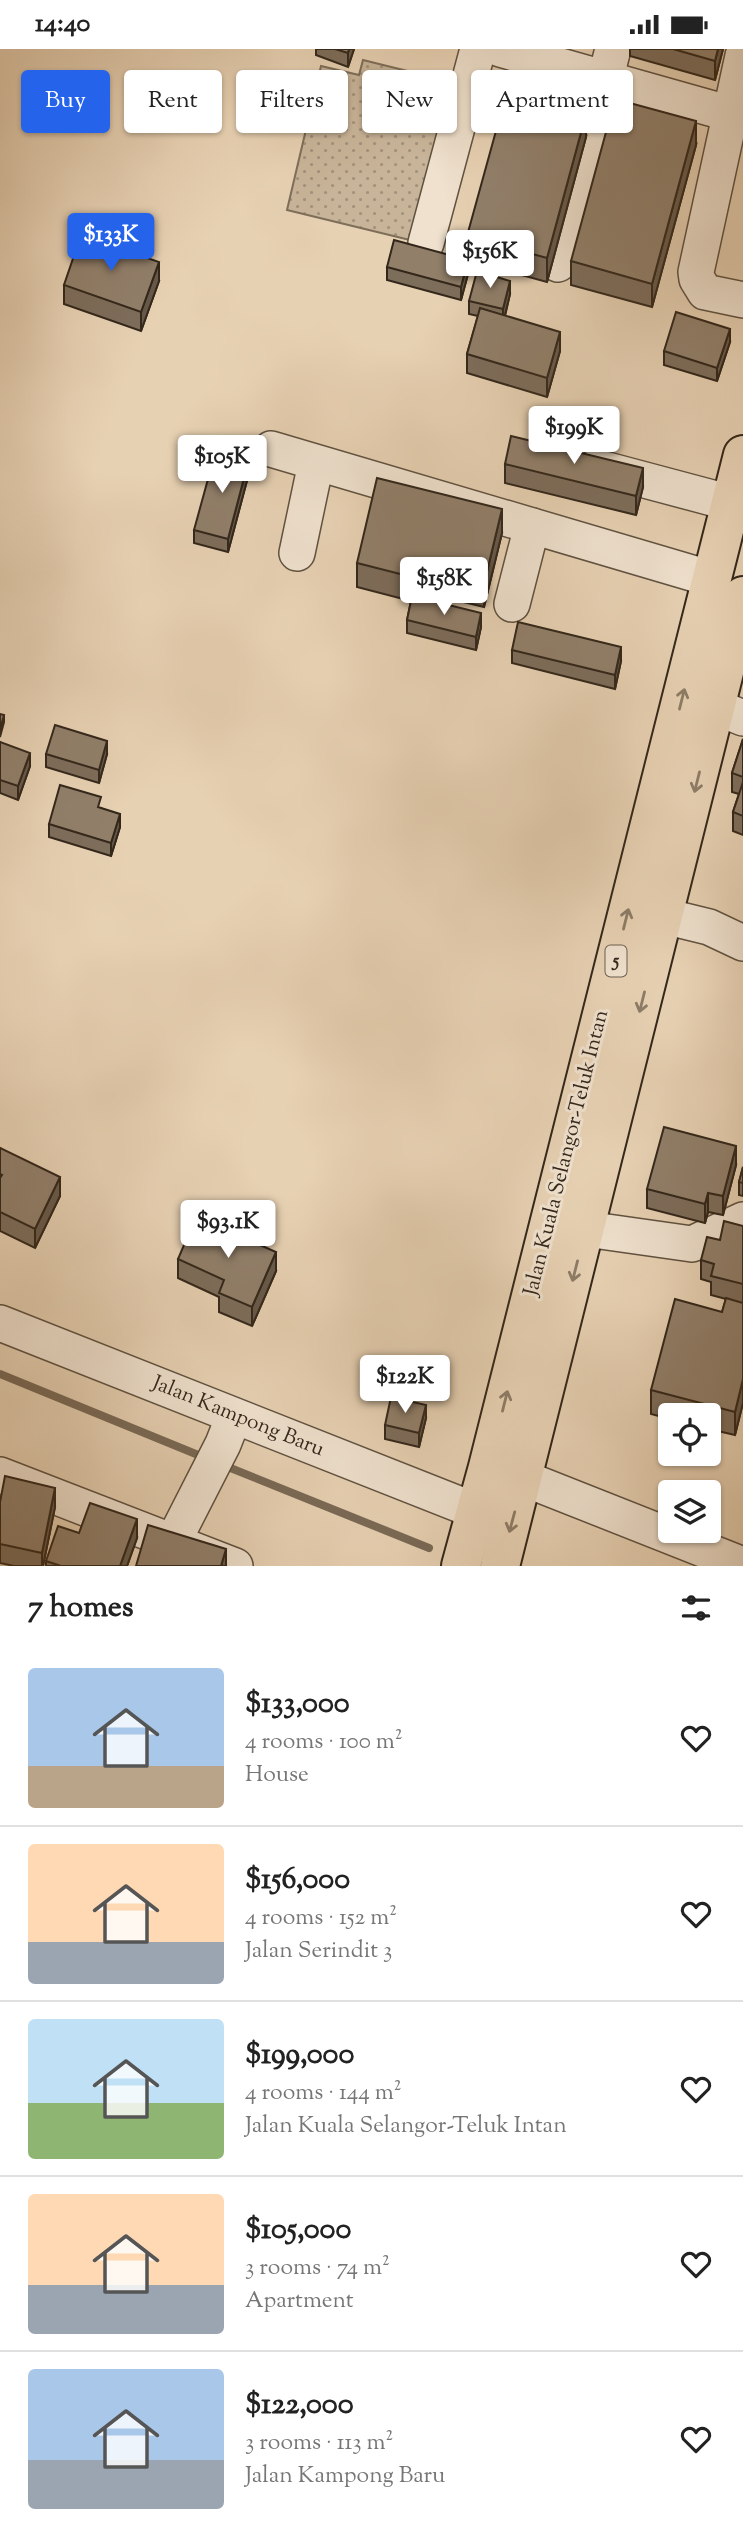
<!DOCTYPE html>
<html lang="en">
<head>
<meta charset="utf-8">
<style>
	body { margin:0; font-family:"Sorts Mill Goudy",serif; background:#f2f2f2; color:#222; height:100vh; display:flex; flex-direction:column; font-size:26px; white-space:nowrap }
	* { box-sizing:border-box; margin:0 }
	p { font-size:23px; color:#767676 }
	.icon { flex:none; width:38px; height:38px; fill:none; stroke:currentColor; stroke-width:2; stroke-linecap:round; stroke-linejoin:round }
	.map { position:relative; height:1517px; overflow:hidden }
	.sheet { display:flex; flex-direction:column; background:#fff; flex:1 }
	.sheet>* { flex:none }
	.hud { position:absolute; left:21px; top:21px; width:702px; height:63px; display:flex; gap:14px }
	.controls { position:absolute; left:658px; top:1354px; display:grid; gap:14px }
	.controls a { display:grid; place-items:center; width:63px; height:63px; border-radius:7px; background:#fff; box-shadow:0 2px 5px #0004; font-size:35px }
	.price { position:absolute; translate:-50% -60px; padding:0 16px; border-radius:7px; background:#fff; color:#222; font-size:23px; line-height:46px; filter:drop-shadow(0 2px 4px #0008) }
	.price::after { content:''; position:absolute; left:50%; top:42px; width:21px; height:16px; margin-left:-10px; background:inherit; clip-path:polygon(0 0,100% 0,50% 100%) }
	.price.selected { background:#2563eb; color:#fff }
	ul { padding:0; list-style:none }
	li { display:flex; align-items:center; gap:21px; height:175px; padding:0 28px }
	li+li { border-top:2px solid #e0e0e0 }
	li span { display:grid; place-items:center; flex:none; width:196px; height:140px; border-radius:7px; color:#555 }
	li>.icon { margin-inline-start:auto }
	span .icon { width:84px; height:84px; fill:#fffc; stroke-width:1 }
	li b { font-size:30px }
	h2 { display:flex; justify-content:space-between; align-items:center; height:84px; padding:0 28px; font-size:30px }
	.pill { padding:0 24px; border-radius:7px; background:#fff; box-shadow:0 2px 5px #0004; font-size:24px; line-height:63px }
	.pill.selected { background:#2563eb; color:#fff }
	.status { display:flex; justify-content:space-between; align-items:center; height:49px; padding:0 35px; background:#fff; direction:ltr }
	.status svg { height:19px; fill:currentColor }
	.map>svg:first-child { display:block }
	.grass { fill:url(#grass-dots); stroke:#7e6e5a; stroke-width:2 }
	.lines { fill:none; stroke-linecap:round; stroke-linejoin:round }
	.stream { stroke:#7a6a57; stroke-width:8 }
	.minor-casing { stroke:#605241; stroke-width:38 }
	.highway-casing { stroke:#33271b; stroke-width:42 }
	.minor { stroke:#efe1ce; stroke-width:35 }
	.highway { stroke:#e7d1b3; stroke-width:38 }
	.wall { fill:#7d6d5b; stroke:#33271b; stroke-width:2 }
	.shaded-wall { fill:#66594a; stroke:#33271b; stroke-width:2 }
	.building { fill:#917f6a; stroke:#33271b; stroke-width:2 }
	.oneway { stroke:#8d7c67 }
	.labels { text-anchor:middle; dominant-baseline:central; stroke-width:6; stroke-linejoin:round; paint-order:stroke }
	.shield { fill:#efe1ce; stroke:#6b5f51; stroke-width:2 }
	.shield-label { font-size:19px; font-weight:bold; fill:#33271b }
	.street-label { font-size:21px; fill:#33271b; stroke:#efe1ce }
</style>
</head>
<body>
<div class="status"><b>14:40</b><svg viewBox="0 0 49 12"><path d="M0 12V9h3v3zM5 12V6h3v6zM10 12V3h3v9zM15 12V0h3v12zM26 1h20v11H26zM47 4h2v5h-2z"/></svg></div>
<div class="map">
<svg width="743" height="1517" viewBox="0 0 743 1517">
	<defs>
		<pattern id="grass-dots" width="8" height="8" patternUnits="userSpaceOnUse" patternTransform="scale(1.75)"><rect width="8" height="8" fill="#c8b499"/><path d="M2 2h.1M6 6h.1" fill="none" stroke="#a3927c" stroke-width="1.8" stroke-linecap="round"/></pattern>
	</defs>
	<rect width="100%" height="100%" fill="#e7d1b3"/>
	<filter id="stains"><feTurbulence type="fractalNoise" baseFrequency=".00286" numOctaves="4"/><feColorMatrix values="0 0 0 0 .2 0 0 0 0 .09 0 0 0 0 .02 0 0 0 .5 -.17"/></filter>
	<radialGradient id="worn" r=".72"><stop offset=".6" stop-color="#630" stop-opacity="0"/><stop offset="1" stop-color="#630" stop-opacity=".3"/></radialGradient>
	<path class="grass" d="M 363,11 L 452,33 L 414,192 L 287,161 L 321,17 L 359,26 Z"/>
	<g class="lines">
		<g class="stream">
			<path d="M 0,1325 L 208,1410"/>
			<path d="M 223,1416 L 429,1499"/>
		</g>
		<defs>
			<g id="minor">
				<path d="M 500,0 L 731,65"/>
				<path d="M 743,7 L 696,223 L 697,230 L 705,243 L 743,251"/>
				<path d="M 426,194 L 478,0"/>
				<path d="M 558,215 L 613,0"/>
				<path d="M 271,400 L 712,530"/>
				<path d="M 596,418 L 731,454"/>
				<path d="M 297,504 L 316,414"/>
				<path d="M 512,555 L 532,477"/>
				<path d="M 716,658 L 743,669"/>
				<path d="M 664,867 L 709,878 L 743,894"/>
				<path d="M 586,1180 L 692,1195 L 743,1171"/>
				<path d="M 0,1274 L 476,1462"/>
				<path d="M 0,1426 L 235,1517"/>
				<path d="M 523,1429 L 743,1516"/>
				<path d="M 173,1493 L 223,1395 L 234,1367"/>
			</g>
			<g id="highway">
				<path d="M 461,1517 L 488,1418 L 743,406"/>
				<path d="M 500,1517 L 743,547"/>
			</g>
		</defs>
		<use href="#minor" class="minor-casing"/>
		<use href="#highway" class="highway-casing"/>
		<use href="#minor" class="minor"/>
		<use href="#highway" class="highway"/>
	</g>
	<g class="wall">
		<path d="M 316,0 L 354,0 L 348,18 L 316,6 Z"/>
		<path d="M 630,0 L 723,0 L 715,31 L 630,7 Z"/>
		<path d="M 586,88 L 547,233 L 467,211 L 467,187 Z"/>
		<path d="M 696,96 L 652,258 L 571,236 L 571,212 Z"/>
		<path d="M 387,218 L 468,225 L 461,251 L 387,231 Z"/>
		<path d="M 159,232 L 141,282 L 64,255 L 64,236 Z"/>
		<path d="M 510,245 L 505,267 L 560,302 L 547,348 L 467,324 L 467,305 L 478,267 L 469,265 L 469,252 Z"/>
		<path d="M 730,293 L 717,332 L 664,316 L 664,302 Z"/>
		<path d="M 505,415 L 643,438 L 636,466 L 505,434 Z"/>
		<path d="M 249,424 L 228,503 L 194,494 L 194,481 Z"/>
		<path d="M 502,484 L 484,558 L 423,543 L 421,550 L 481,578 L 476,601 L 407,584 L 407,571 L 411,552 L 357,538 L 357,514 Z"/>
		<path d="M 512,601 L 621,612 L 615,640 L 512,614 Z"/>
		<path d="M 743,690 L 743,786 L 733,782 L 733,763 L 739,745 L 732,743 L 732,724 Z"/>
		<path d="M 0,693 L 30,717 L 18,751 L 0,744 Z"/>
		<path d="M 46,705 L 107,705 L 99,734 L 46,718 Z"/>
		<path d="M 101,759 L 120,778 L 111,807 L 49,788 L 49,775 Z"/>
		<path d="M 0,1099 L 60,1147 L 35,1199 L 0,1182 Z"/>
		<path d="M 736,1116 L 723,1166 L 708,1163 L 705,1174 L 647,1159 L 647,1140 Z"/>
		<path d="M 743,1118 L 743,1147 L 739,1146 L 739,1133 Z"/>
		<path d="M 743,1177 L 743,1354 L 735,1386 L 709,1380 L 709,1367 L 670,1367 L 670,1370 L 651,1365 L 651,1341 L 722,1263 L 726,1250 L 711,1246 L 711,1233 L 701,1230 L 701,1211 L 720,1191 Z"/>
		<path d="M 178,1210 L 276,1222 L 252,1277 L 219,1263 L 219,1248 L 178,1229 Z"/>
		<path d="M 426,1369 L 419,1398 L 385,1390 L 385,1376 Z"/>
		<path d="M 0,1453 L 55,1458 L 43,1517 L 14,1517 L 0,1514 Z"/>
		<path d="M 137,1489 L 127,1517 L 46,1517 L 46,1512 Z"/>
	</g>
	<g class="shaded-wall">
		<path d="M 349,0 L 354,0 L 348,18 L 348,4 Z"/>
		<path d="M 718,0 L 723,0 L 715,31 L 715,12 Z"/>
		<path d="M 586,65 L 586,88 L 547,233 L 547,209 Z"/>
		<path d="M 696,72 L 696,96 L 652,258 L 652,235 Z"/>
		<path d="M 468,211 L 468,225 L 461,251 L 461,238 Z"/>
		<path d="M 159,213 L 159,232 L 141,282 L 141,263 Z"/>
		<path d="M 510,232 L 510,245 L 503,274 L 503,260 Z"/>
		<path d="M 730,280 L 730,293 L 717,332 L 717,319 Z"/>
		<path d="M 560,283 L 560,302 L 547,348 L 547,329 Z"/>
		<path d="M 249,410 L 249,424 L 228,503 L 228,490 Z"/>
		<path d="M 643,419 L 643,438 L 636,466 L 636,447 Z"/>
		<path d="M 502,460 L 502,484 L 484,558 L 484,535 Z"/>
		<path d="M 423,519 L 423,543 L 420,554 L 420,530 Z"/>
		<path d="M 481,564 L 481,578 L 476,601 L 476,588 Z"/>
		<path d="M 621,598 L 621,612 L 615,640 L 615,626 Z"/>
		<path d="M 4,666 L 4,673 L 0,688 L 0,681 Z"/>
		<path d="M 107,692 L 107,705 L 99,734 L 99,721 Z"/>
		<path d="M 30,704 L 30,717 L 18,751 L 18,737 Z"/>
		<path d="M 120,765 L 120,778 L 111,807 L 111,794 Z"/>
		<path d="M 736,1097 L 736,1116 L 723,1166 L 723,1147 Z"/>
		<path d="M 60,1128 L 60,1147 L 35,1199 L 35,1180 Z"/>
		<path d="M 708,1144 L 708,1163 L 705,1174 L 705,1155 Z"/>
		<path d="M 276,1203 L 276,1222 L 252,1277 L 252,1258 Z"/>
		<path d="M 743,1330 L 743,1354 L 735,1386 L 735,1363 Z"/>
		<path d="M 426,1356 L 426,1369 L 419,1398 L 419,1384 Z"/>
		<path d="M 55,1439 L 55,1458 L 43,1517 L 42,1517 L 42,1504 Z"/>
		<path d="M 137,1470 L 137,1489 L 127,1517 L 120,1517 Z"/>
		<path d="M 226,1500 L 226,1517 L 221,1517 Z"/>
	</g>
	<g class="building">
		<path d="M 335,0 L 349,0 L 348,4 Z"/>
		<path d="M 673,0 L 718,0 L 715,12 Z"/>
		<path d="M 507,42 L 586,65 L 547,209 L 467,187 Z"/>
		<path d="M 615,50 L 696,72 L 652,235 L 571,212 Z"/>
		<path d="M 81,186 L 159,213 L 141,263 L 64,236 Z"/>
		<path d="M 394,191 L 468,211 L 461,238 L 387,218 Z"/>
		<path d="M 477,222 L 510,232 L 503,260 L 469,252 Z"/>
		<path d="M 480,259 L 560,283 L 547,329 L 467,305 Z"/>
		<path d="M 676,263 L 730,280 L 717,319 L 664,302 Z"/>
		<path d="M 511,387 L 643,419 L 636,447 L 505,415 Z"/>
		<path d="M 216,401 L 249,410 L 228,490 L 194,481 Z"/>
		<path d="M 377,429 L 502,460 L 484,535 L 423,519 L 420,530 L 357,514 Z"/>
		<path d="M 412,547 L 481,564 L 476,588 L 407,571 Z"/>
		<path d="M 518,573 L 621,598 L 615,626 L 512,601 Z"/>
		<path d="M 0,665 L 4,666 L 0,681 Z"/>
		<path d="M 55,676 L 107,692 L 99,721 L 46,705 Z"/>
		<path d="M 743,690 L 743,728 L 732,724 Z"/>
		<path d="M 0,693 L 30,704 L 18,737 L 0,731 Z"/>
		<path d="M 743,733 L 743,767 L 733,763 Z"/>
		<path d="M 60,736 L 101,748 L 98,758 L 120,765 L 111,794 L 49,775 Z"/>
		<path d="M 664,1078 L 736,1097 L 723,1147 L 708,1144 L 705,1155 L 647,1140 Z"/>
		<path d="M 0,1099 L 60,1128 L 35,1180 L 0,1163 L 0,1129 L 2,1126 L 0,1125 Z"/>
		<path d="M 743,1118 L 743,1134 L 739,1133 Z"/>
		<path d="M 196,1168 L 276,1203 L 252,1258 L 219,1244 L 224,1231 L 178,1210 Z"/>
		<path d="M 724,1172 L 743,1177 L 743,1235 L 711,1227 L 714,1215 L 701,1211 L 707,1188 L 720,1191 Z"/>
		<path d="M 726,1249 L 743,1254 L 743,1330 L 735,1363 L 651,1341 L 675,1250 L 722,1263 Z"/>
		<path d="M 391,1348 L 426,1356 L 419,1384 L 385,1376 Z"/>
		<path d="M 5,1427 L 55,1439 L 42,1504 L 0,1495 L 0,1453 Z"/>
		<path d="M 90,1454 L 137,1470 L 120,1517 L 61,1517 L 46,1512 L 58,1477 L 79,1484 Z"/>
		<path d="M 148,1476 L 226,1500 L 221,1517 L 136,1517 Z"/>
	</g>
	<defs><path id="oneway-shaft" d="M-6 0H5M1.5-3L5.5 0L1.5 3" fill="none" stroke-width="1.6" stroke-linecap="round" stroke-linejoin="round" transform="scale(1.75)"/></defs>
	<g class="oneway">
		<use href="#oneway-shaft" transform="translate(682 650) rotate(-76)"/>
		<use href="#oneway-shaft" transform="translate(697 733) rotate(104)"/>
		<use href="#oneway-shaft" transform="translate(626 870) rotate(-76)"/>
		<use href="#oneway-shaft" transform="translate(642 953) rotate(104)"/>
		<use href="#oneway-shaft" transform="translate(575 1222) rotate(104)"/>
		<use href="#oneway-shaft" transform="translate(505 1352) rotate(-76)"/>
		<use href="#oneway-shaft" transform="translate(512 1473) rotate(105)"/>
	</g>
	<g class="labels">
		<rect class="shield" x="605.5" y="896.5" width="21" height="31" rx="5"/>
		<g class="shield-label">
			<text x="616" y="912">5</text>
		</g>
		<g class="street-label">
			<text transform="translate(567 1104) rotate(-76)">Jalan Kuala Selangor-Teluk Intan</text>
			<text transform="translate(238 1368) rotate(22)">Jalan Kampong Baru</text>
		</g>
	</g>
	<rect width="100%" height="100%" filter="url(#stains)"/>
	<rect width="100%" height="100%" fill="url(#worn)"/>
</svg>
<div class="controls">
<a><svg class="icon" aria-label="locate" viewBox="0 0 24 24"><circle cx="12" cy="12" r="6"/><path d="M12 2v4M12 18v4M2 12h4M18 12h4"/></svg></a>
<a><svg class="icon" aria-label="layers" viewBox="0 0 24 24"><path d="M12 4l9 5-9 5-9-5zM3 14l9 5 9-5"/></svg></a>
</div>
<b class="price selected" style="left:111px;top:224px">$133K</b>
<b class="price" style="left:490px;top:241px">$156K</b>
<b class="price" style="left:574px;top:417px">$199K</b>
<b class="price" style="left:222px;top:446px">$105K</b>
<b class="price" style="left:444px;top:568px">$158K</b>
<b class="price" style="left:228px;top:1211px">$93.1K</b>
<b class="price" style="left:405px;top:1366px">$122K</b>
<div class="hud">
<a class="pill selected">Buy</a>
<a class="pill">Rent</a>
<a class="pill">Filters</a>
<a class="pill">New</a>
<a class="pill">Apartment</a>
</div>
</div>
<section class="sheet">
<h2>7 homes<svg class="icon" aria-label="filters" viewBox="0 0 24 24"><path d="M4 7h16M4 17h16"/><circle cx="9" cy="7" r="2"/><circle cx="15" cy="17" r="2"/></svg></h2>
<ul>
<li><span style="background:linear-gradient(#a9c7e8 70%,#b9a48a 0)"><svg class="icon" aria-label="home" viewBox="0 0 24 24"><path d="M3 11l9-7 9 7M6 9v11h12V9"/></svg></span><div><b>$133,000</b><p>4 rooms · 100 m²</p><p>House</p></div><svg class="icon" aria-label="heart" viewBox="0 0 24 24"><path d="M12 20l-8-8c-3-5 5-10 8-4 3-6 11-1 8 4z"/></svg></li>
<li><span style="background:linear-gradient(#ffd9b3 70%,#9aa5b1 0)"><svg class="icon" aria-label="home" viewBox="0 0 24 24"><path d="M3 11l9-7 9 7M6 9v11h12V9"/></svg></span><div><b>$156,000</b><p>4 rooms · 152 m²</p><p>Jalan Serindit 3</p></div><svg class="icon" aria-label="heart" viewBox="0 0 24 24"><path d="M12 20l-8-8c-3-5 5-10 8-4 3-6 11-1 8 4z"/></svg></li>
<li><span style="background:linear-gradient(#bfe0f5 60%,#8fb573 0)"><svg class="icon" aria-label="home" viewBox="0 0 24 24"><path d="M3 11l9-7 9 7M6 9v11h12V9"/></svg></span><div><b>$199,000</b><p>4 rooms · 144 m²</p><p>Jalan Kuala Selangor-Teluk Intan</p></div><svg class="icon" aria-label="heart" viewBox="0 0 24 24"><path d="M12 20l-8-8c-3-5 5-10 8-4 3-6 11-1 8 4z"/></svg></li>
<li><span style="background:linear-gradient(#ffd9b3 65%,#9aa5b1 0)"><svg class="icon" aria-label="home" viewBox="0 0 24 24"><path d="M3 11l9-7 9 7M6 9v11h12V9"/></svg></span><div><b>$105,000</b><p>3 rooms · 74 m²</p><p>Apartment</p></div><svg class="icon" aria-label="heart" viewBox="0 0 24 24"><path d="M12 20l-8-8c-3-5 5-10 8-4 3-6 11-1 8 4z"/></svg></li>
<li><span style="background:linear-gradient(#a9c7e8 65%,#9aa5b1 0)"><svg class="icon" aria-label="home" viewBox="0 0 24 24"><path d="M3 11l9-7 9 7M6 9v11h12V9"/></svg></span><div><b>$122,000</b><p>3 rooms · 113 m²</p><p>Jalan Kampong Baru</p></div><svg class="icon" aria-label="heart" viewBox="0 0 24 24"><path d="M12 20l-8-8c-3-5 5-10 8-4 3-6 11-1 8 4z"/></svg></li>
</ul>
</section>
</body>
</html>
